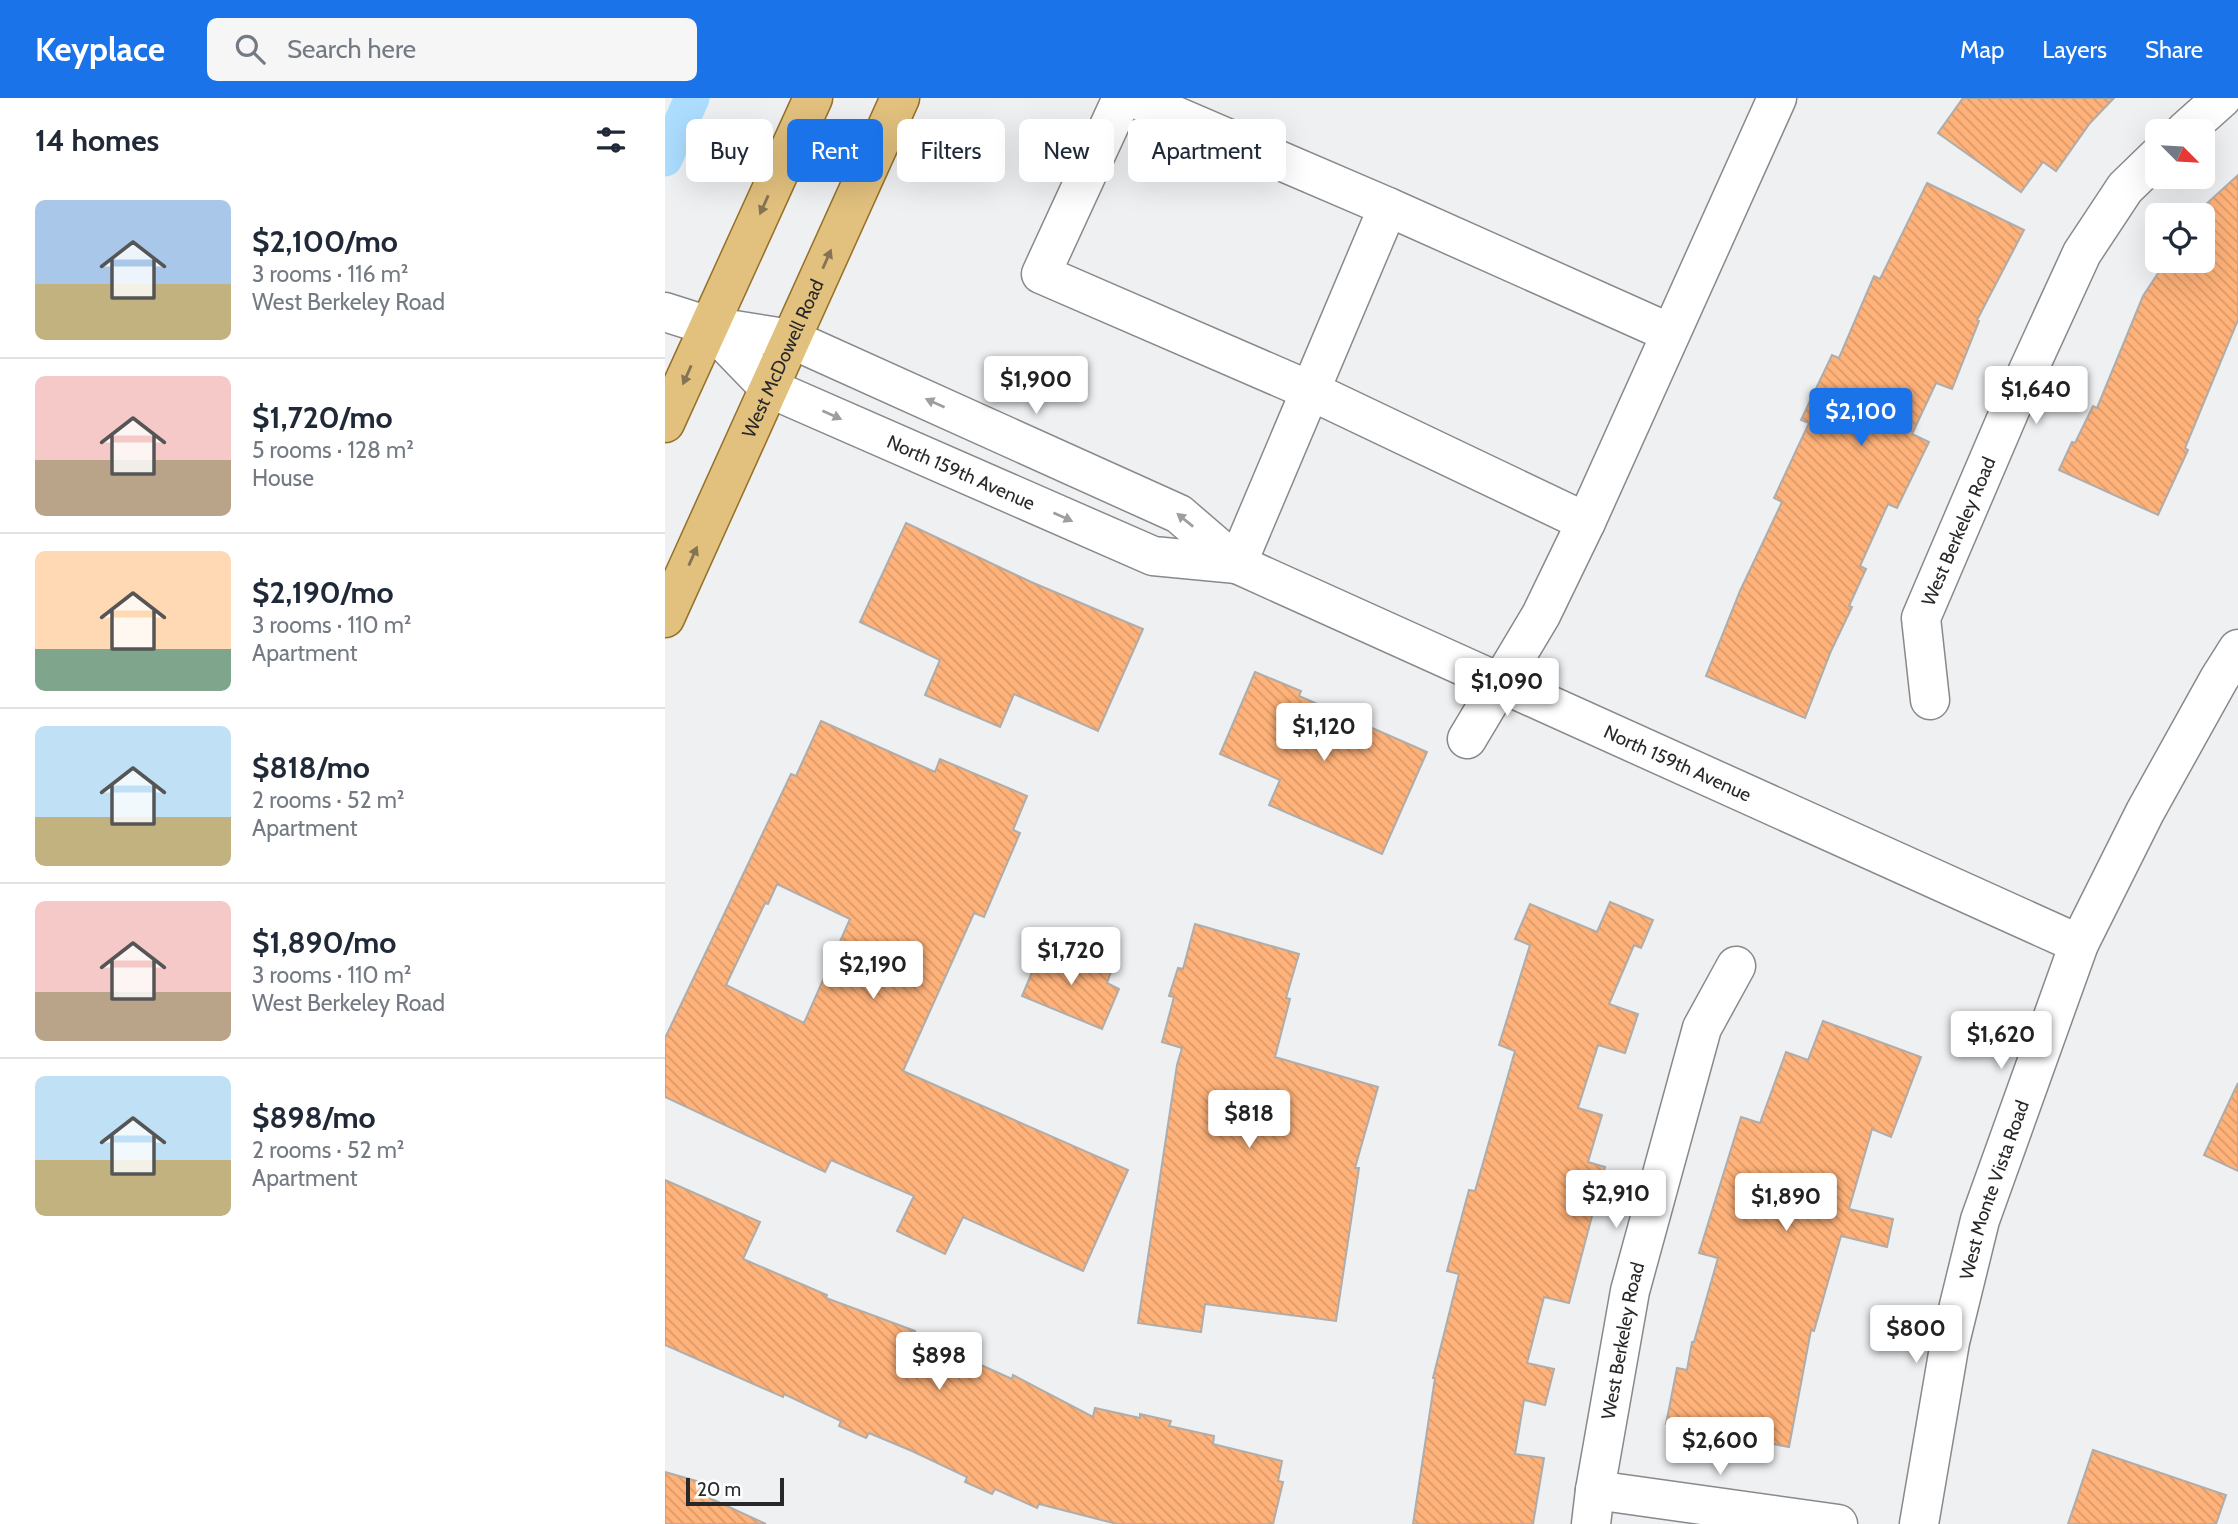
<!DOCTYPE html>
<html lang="en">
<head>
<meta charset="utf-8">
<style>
	body { margin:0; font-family:Cabin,sans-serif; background:#f6f6f7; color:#1f2937; height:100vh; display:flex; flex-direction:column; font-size:26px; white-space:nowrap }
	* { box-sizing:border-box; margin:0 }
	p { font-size:23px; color:#747a83 }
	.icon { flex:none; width:38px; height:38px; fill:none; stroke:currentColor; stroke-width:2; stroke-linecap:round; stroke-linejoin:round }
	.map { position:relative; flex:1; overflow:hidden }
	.side { display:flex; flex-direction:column; background:#fff; width:665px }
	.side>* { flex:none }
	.guide { position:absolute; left:21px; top:21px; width:665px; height:63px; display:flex; gap:14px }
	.needle { width:46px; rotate:114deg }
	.controls { position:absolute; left:1480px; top:21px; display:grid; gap:14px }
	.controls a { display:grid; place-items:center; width:70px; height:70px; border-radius:10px; background:#fff; box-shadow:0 7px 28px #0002; font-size:35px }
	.scale { position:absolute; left:21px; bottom:18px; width:98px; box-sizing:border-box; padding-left:7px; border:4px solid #272829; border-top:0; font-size:19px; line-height:24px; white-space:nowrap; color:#272829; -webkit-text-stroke:5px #fff; paint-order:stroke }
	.price { position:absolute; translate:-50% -60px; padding:0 16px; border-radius:7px; background:#fff; color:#222; font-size:23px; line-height:46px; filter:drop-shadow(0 2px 4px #0008) }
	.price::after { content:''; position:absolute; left:50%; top:42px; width:21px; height:16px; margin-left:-10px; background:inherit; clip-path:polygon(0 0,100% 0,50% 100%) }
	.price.selected { background:#1a73e8; color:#fff }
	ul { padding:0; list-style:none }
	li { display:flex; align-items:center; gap:21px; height:175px; padding:0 35px }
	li+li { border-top:2px solid #e0e1e3 }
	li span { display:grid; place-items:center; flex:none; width:196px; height:140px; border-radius:10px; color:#555 }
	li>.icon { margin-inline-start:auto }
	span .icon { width:84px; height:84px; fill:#fffc; stroke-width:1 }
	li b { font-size:30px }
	h2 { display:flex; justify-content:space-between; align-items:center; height:84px; padding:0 35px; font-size:30px }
	.pill { padding:0 24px; border-radius:10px; background:#fff; box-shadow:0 7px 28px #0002; font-size:24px; line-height:63px }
	.pill.selected { background:#1a73e8; color:#fff }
	header { display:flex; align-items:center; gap:42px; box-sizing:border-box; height:98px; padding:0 35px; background:#1a73e8; color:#fff }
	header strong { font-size:33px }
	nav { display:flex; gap:38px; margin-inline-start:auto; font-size:24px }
	.search { width:490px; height:63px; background:#f6f6f7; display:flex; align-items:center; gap:18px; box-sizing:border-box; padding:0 24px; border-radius:10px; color:#747a83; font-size:26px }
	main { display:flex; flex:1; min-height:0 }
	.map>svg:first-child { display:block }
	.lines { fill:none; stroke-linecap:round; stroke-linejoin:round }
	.canal { stroke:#acddff; stroke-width:35 }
	.building { fill:url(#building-back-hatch); stroke:#afadab; stroke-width:2; fill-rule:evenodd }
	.minor-casing { stroke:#88898c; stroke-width:41 }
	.major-casing { stroke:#947028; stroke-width:41 }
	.minor { stroke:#fff; stroke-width:38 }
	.major { stroke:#e2c17e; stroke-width:38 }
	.oneway { fill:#847454 }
	.oneway2 { fill:#9e9e9f }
	.labels { text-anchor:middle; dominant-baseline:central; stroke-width:6; stroke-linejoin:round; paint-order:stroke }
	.street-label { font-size:19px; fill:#272829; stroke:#fff }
</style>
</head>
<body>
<header>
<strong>Keyplace</strong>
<div class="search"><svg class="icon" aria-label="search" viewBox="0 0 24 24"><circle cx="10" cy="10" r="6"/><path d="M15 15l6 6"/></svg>Search here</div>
<nav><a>Map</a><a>Layers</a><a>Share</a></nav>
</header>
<main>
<section class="side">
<h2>14 homes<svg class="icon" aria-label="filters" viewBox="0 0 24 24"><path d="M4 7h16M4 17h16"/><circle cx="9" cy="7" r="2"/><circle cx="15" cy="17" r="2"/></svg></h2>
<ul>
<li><span style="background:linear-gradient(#a9c7e8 60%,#c2b280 0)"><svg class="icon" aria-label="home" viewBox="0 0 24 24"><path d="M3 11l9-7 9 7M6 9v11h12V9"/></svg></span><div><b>$2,100/mo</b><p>3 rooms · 116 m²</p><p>West Berkeley Road</p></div></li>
<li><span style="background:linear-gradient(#f6c9c9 60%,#b9a48a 0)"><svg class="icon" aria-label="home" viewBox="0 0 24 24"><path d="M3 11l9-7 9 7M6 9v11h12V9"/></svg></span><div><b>$1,720/mo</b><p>5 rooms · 128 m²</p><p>House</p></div></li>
<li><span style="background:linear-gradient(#ffd9b3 70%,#7fa58c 0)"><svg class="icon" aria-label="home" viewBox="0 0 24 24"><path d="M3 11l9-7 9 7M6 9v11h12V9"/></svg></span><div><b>$2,190/mo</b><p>3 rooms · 110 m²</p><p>Apartment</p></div></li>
<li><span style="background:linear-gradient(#bfe0f5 65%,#c2b280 0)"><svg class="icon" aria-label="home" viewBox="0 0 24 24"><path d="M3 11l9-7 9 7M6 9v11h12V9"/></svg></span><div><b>$818/mo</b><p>2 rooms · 52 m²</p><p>Apartment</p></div></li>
<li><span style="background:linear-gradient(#f6c9c9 65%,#b9a48a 0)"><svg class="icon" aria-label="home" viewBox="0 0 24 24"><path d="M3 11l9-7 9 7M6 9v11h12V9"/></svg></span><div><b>$1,890/mo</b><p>3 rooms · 110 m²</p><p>West Berkeley Road</p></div></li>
<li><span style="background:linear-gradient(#bfe0f5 60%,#c2b280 0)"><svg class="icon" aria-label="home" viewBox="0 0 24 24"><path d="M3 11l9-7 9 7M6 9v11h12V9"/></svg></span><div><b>$898/mo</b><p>2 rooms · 52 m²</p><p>Apartment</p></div></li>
</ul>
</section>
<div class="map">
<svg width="1573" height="1426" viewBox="0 0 1573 1426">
	<defs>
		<pattern id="building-back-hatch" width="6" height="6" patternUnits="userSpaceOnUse" patternTransform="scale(1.75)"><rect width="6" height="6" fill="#ffb279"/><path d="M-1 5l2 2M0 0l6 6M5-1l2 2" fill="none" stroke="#db9969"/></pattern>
	</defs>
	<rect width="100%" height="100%" fill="#eef0f2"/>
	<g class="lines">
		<path class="canal" d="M 0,61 L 27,0"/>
	</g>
	<g class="building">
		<path d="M 1298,0 L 1449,0 L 1425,25 L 1391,73 L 1378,64 L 1356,94 L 1273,35 Z"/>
		<path d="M 1573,77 L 1573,222 L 1520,350 L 1523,352 L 1493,417 L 1394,372 L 1407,344 L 1410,345 L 1428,308 L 1432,310 L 1478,198 L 1501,163 L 1538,163 L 1538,109 Z"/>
		<path d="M 1262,85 L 1359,132 L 1312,222 L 1314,223 L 1287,291 L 1271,285 L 1247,336 L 1264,344 L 1232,410 L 1223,406 L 1195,468 L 1201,471 L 1184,508 L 1187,509 L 1166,553 L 1140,620 L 1041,578 L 1075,493 L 1117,404 L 1109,400 L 1144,325 L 1136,322 L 1167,257 L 1174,260 L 1209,178 L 1215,181 Z"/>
		<path d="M 241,425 L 366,484 L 478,531 L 433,633 L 349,596 L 335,629 L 260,597 L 275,562 L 195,524 Z"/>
		<path d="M 590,574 L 636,593 L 634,598 L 762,654 L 717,756 L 604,707 L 615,682 L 555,656 Z"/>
		<path d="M 156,623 L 270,674 L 275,661 L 362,698 L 348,732 L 355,735 L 319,819 L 309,815 L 238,973 L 463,1072 L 418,1173 L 298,1119 L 280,1156 L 232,1133 L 249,1098 L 166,1062 L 160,1074 L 0,999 L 0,940 L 126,676 L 131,678 ZM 112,786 L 185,821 L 139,925 L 61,887 L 100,805 L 103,806 Z"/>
		<path d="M 945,804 L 988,822 L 976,850 L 969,847 L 944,906 L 973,916 L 960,955 L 933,947 L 913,1010 L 937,1017 L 923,1064 L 940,1069 L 904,1205 L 879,1199 L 862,1265 L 889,1271 L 880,1307 L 859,1302 L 850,1356 L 879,1360 L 868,1426 L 748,1426 L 770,1280 L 768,1280 L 794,1176 L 782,1173 L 804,1092 L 810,1093 L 850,953 L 834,947 L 865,847 L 850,841 L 865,806 L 932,834 Z"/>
		<path d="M 530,826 L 634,856 L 621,900 L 625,901 L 610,959 L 713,989 L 690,1070 L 694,1070 L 671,1223 L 540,1206 L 536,1234 L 473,1225 L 512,967 L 517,950 L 497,944 L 509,899 L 504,898 L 513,870 L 518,871 Z"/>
		<path d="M 379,846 L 446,874 L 442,885 L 454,891 L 437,931 L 357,898 Z"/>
		<path d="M 1158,923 L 1256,959 L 1226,1039 L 1207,1031 L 1184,1111 L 1228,1121 L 1222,1149 L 1176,1138 L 1149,1233 L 1146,1232 L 1124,1349 L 1001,1326 L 1012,1270 L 1022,1272 L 1027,1244 L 1029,1244 L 1053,1160 L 1034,1155 L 1076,1019 L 1095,1025 L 1121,954 L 1143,962 Z"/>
		<path d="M 1573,985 L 1573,1073 L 1539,1057 Z"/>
		<path d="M 0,1082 L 95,1124 L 78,1161 L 162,1197 L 161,1200 L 250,1233 L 249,1237 L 347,1281 L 348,1277 L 428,1319 L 430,1310 L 475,1320 L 475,1316 L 506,1323 L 504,1328 L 549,1338 L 548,1346 L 617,1363 L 613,1383 L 618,1384 L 608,1426 L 452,1426 L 374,1406 L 372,1410 L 330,1391 L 327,1396 L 300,1384 L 302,1379 L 247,1353 L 204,1335 L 201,1340 L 174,1328 L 176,1323 L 119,1296 L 118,1299 L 0,1247 Z"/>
		<path d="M 1428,1352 L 1561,1397 L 1551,1426 L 1403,1426 Z"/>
		<path d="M 0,1374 L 42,1386 L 38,1397 L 101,1426 L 0,1426 Z"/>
	</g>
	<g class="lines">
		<defs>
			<g id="minor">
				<path d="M 457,0 L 376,176 L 646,293 L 921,424 L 876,517 L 802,641"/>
				<path d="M 469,0 L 723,109 L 572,466"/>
				<path d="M 1520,33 L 1557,0"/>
				<path d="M 723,109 L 1005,235"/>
				<path id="s1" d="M 0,214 L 44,228 L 126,241 L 514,416 L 572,466 L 1414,846"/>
				<path id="s2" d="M 44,228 L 104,290 L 488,458 L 572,466"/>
				<path d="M 921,424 L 1112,0"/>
				<path id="s3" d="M 1265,602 L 1256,520 L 1345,312 L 1417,155 L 1460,90 L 1493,58"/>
				<path d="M 930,1392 L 1173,1426"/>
				<path id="s4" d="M 926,1426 L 930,1392 L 965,1193 L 1037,930 L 1071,868"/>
				<path id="s5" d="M 1254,1426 L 1285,1244 L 1315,1122 L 1414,846 L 1480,714 L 1554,581 L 1573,551"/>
			</g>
			<g id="major">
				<path d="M 0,325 L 148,0"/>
				<path id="s6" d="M 0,520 L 235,0"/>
			</g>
		</defs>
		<use href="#minor" class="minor-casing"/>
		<use href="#major" class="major-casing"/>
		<use href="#minor" class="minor"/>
		<use href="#major" class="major"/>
	</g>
	<defs><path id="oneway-solid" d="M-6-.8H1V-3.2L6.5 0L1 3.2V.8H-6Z" transform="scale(1.75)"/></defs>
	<g class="oneway">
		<use href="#oneway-solid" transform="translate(99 107) rotate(114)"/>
		<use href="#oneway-solid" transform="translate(162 161) rotate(-66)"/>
		<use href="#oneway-solid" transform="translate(22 277) rotate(114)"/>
		<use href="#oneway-solid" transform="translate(28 458) rotate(-66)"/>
	</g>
	<g class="oneway2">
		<use href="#oneway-solid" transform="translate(270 305) rotate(-156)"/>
		<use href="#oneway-solid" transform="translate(167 317) rotate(24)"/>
		<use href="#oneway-solid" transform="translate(398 419) rotate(24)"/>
		<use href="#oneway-solid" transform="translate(520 422) rotate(-141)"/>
	</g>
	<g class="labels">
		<g class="street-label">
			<text stroke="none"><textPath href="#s6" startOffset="285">West McDowell Road</textPath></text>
			<text stroke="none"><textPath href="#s2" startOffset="296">North 159th Avenue</textPath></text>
			<text stroke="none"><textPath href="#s3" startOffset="177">West Berkeley Road</textPath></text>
			<text stroke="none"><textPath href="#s1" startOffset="1115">North 159th Avenue</textPath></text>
			<text stroke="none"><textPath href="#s5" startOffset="343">West Monte Vista Road</textPath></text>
			<text stroke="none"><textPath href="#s4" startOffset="186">West Berkeley Road</textPath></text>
		</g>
	</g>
</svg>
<div class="controls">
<a><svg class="needle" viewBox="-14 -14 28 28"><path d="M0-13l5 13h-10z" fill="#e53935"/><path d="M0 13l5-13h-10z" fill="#747a83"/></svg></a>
<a><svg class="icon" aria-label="locate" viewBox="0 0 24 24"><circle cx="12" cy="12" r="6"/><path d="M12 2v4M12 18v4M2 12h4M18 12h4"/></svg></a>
</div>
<div class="scale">20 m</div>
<b class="price" style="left:371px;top:318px">$1,900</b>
<b class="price" style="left:1371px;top:328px">$1,640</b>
<b class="price selected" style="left:1196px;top:350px">$2,100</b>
<b class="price" style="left:842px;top:620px">$1,090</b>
<b class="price" style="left:659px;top:665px">$1,120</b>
<b class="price" style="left:406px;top:889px">$1,720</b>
<b class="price" style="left:208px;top:903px">$2,190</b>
<b class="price" style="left:1336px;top:973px">$1,620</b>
<b class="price" style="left:584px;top:1052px">$818</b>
<b class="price" style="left:951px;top:1132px">$2,910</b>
<b class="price" style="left:1121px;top:1135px">$1,890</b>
<b class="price" style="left:1251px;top:1267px">$800</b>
<b class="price" style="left:274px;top:1294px">$898</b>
<b class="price" style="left:1055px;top:1379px">$2,600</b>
<div class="guide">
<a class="pill">Buy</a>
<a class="pill selected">Rent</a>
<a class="pill">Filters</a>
<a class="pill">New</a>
<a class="pill">Apartment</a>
</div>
</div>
</main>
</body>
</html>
